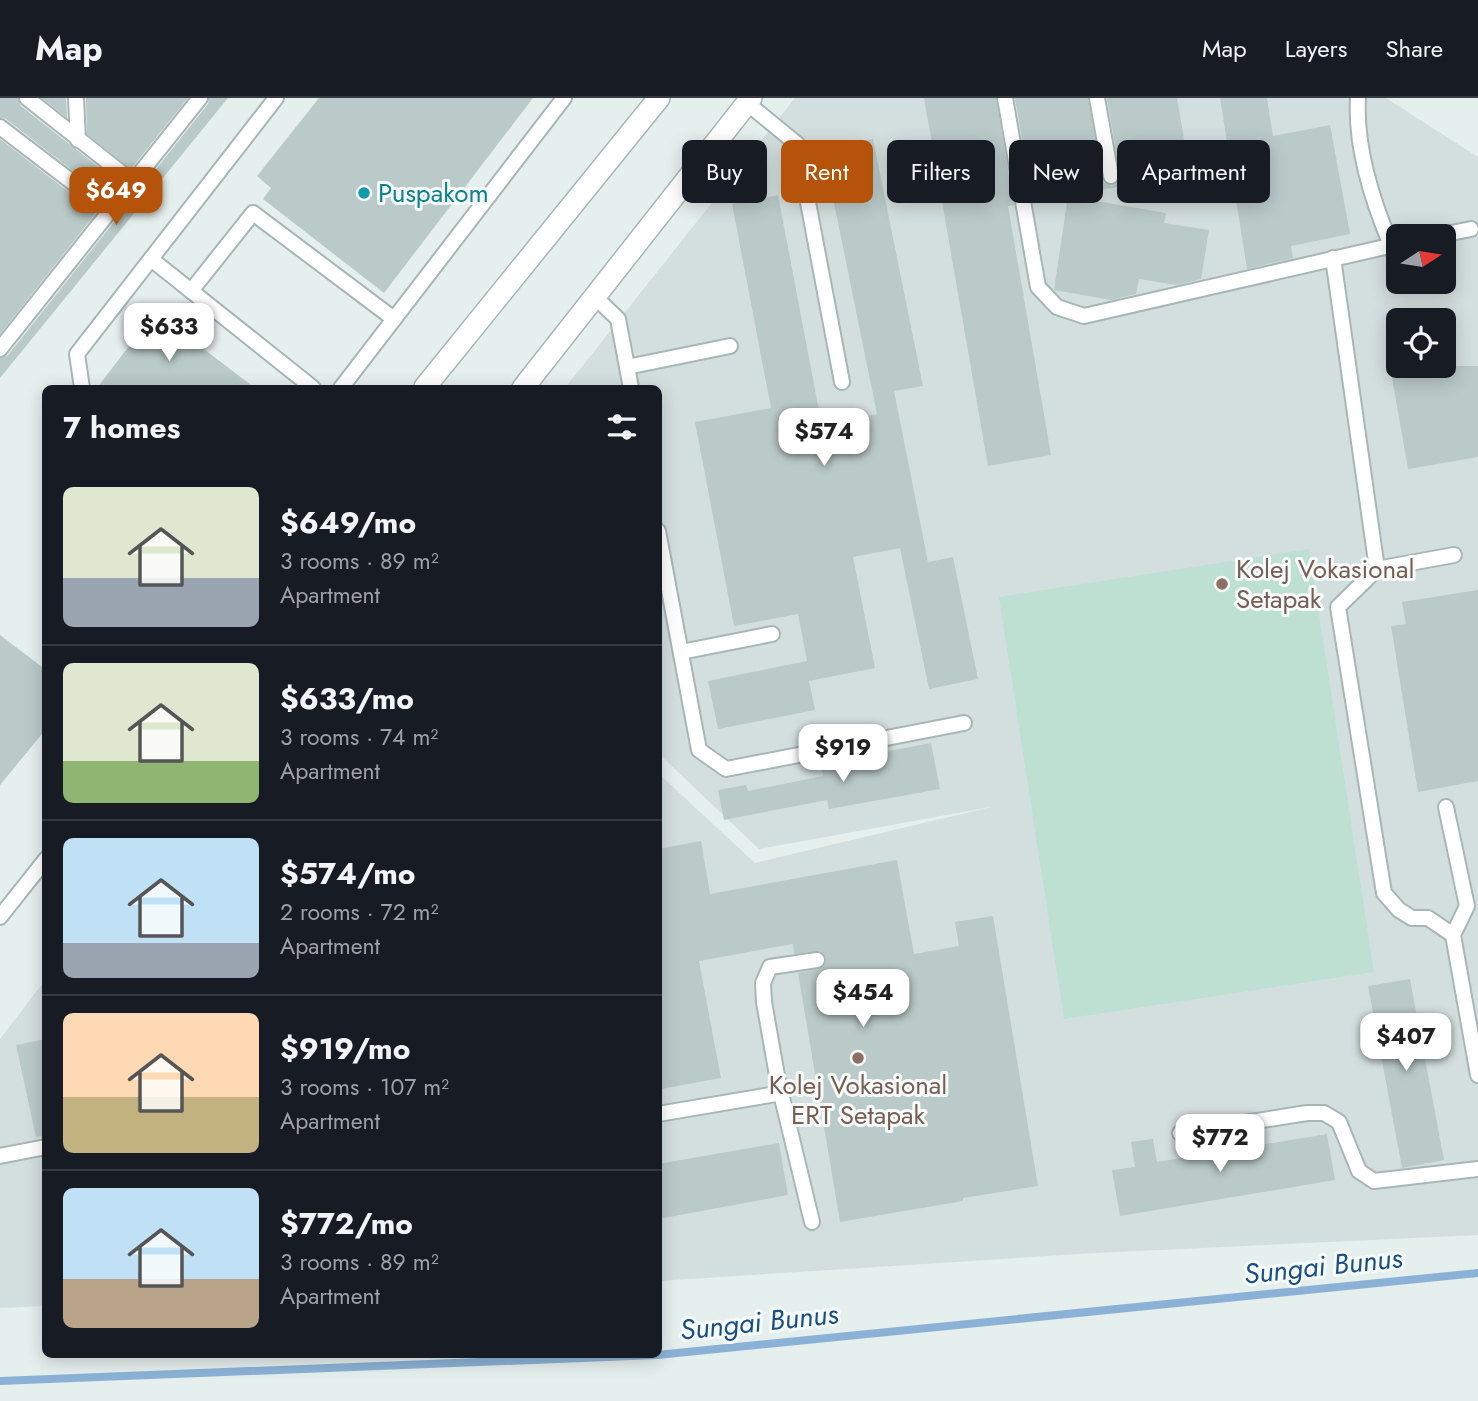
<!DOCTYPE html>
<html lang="en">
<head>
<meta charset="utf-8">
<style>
	body { margin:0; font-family:Jost,sans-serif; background:#20242c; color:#f1f3f6; height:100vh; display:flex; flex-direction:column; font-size:26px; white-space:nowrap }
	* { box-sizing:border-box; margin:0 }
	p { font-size:23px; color:#9ea1a6 }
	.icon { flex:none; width:38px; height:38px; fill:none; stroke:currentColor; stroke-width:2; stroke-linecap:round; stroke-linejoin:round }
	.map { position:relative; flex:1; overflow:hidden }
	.sheet { position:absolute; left:42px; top:287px; width:620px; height:973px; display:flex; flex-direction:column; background:#171b24; border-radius:10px; box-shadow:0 4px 18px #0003 }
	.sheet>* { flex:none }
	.banner { position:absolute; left:682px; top:42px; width:665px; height:63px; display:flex; gap:14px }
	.needle { width:46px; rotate:78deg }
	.tools { position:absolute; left:1386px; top:126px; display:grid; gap:14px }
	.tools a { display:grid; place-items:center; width:70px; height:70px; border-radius:10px; background:#171b24; box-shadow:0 4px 18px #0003; font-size:35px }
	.price { position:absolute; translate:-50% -60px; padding:0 16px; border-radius:14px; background:#fff; color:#222; font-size:23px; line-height:46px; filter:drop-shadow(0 2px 4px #0008) }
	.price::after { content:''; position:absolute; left:50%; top:42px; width:21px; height:16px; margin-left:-10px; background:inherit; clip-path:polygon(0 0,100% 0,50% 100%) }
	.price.current { background:#b45309; color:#fff }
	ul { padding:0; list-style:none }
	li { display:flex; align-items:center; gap:21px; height:175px; padding:0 21px }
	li+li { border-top:2px solid #363941 }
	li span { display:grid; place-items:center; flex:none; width:196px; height:140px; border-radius:10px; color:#555 }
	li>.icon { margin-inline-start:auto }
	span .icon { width:84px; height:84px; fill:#fffc; stroke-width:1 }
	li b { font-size:30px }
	h2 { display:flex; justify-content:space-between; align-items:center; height:84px; padding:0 21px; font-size:30px }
	.chip { padding:0 24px; border-radius:10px; background:#171b24; box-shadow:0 4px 18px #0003; font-size:24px; line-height:63px }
	.chip.current { background:#b45309; color:#fff }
	header { display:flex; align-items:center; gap:42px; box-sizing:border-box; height:98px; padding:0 35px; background:#171b24; border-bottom:2px solid #363941 }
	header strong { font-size:33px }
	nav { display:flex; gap:38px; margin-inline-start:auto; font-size:24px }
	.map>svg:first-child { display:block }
	.built { fill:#d3dfde; fill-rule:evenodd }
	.green { fill:#bde0d2 }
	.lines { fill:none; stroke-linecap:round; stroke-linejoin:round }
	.stream { stroke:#8bb2d6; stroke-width:8 }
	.building { fill:#bacac8 }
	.service-casing { stroke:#a7b7b6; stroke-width:18 }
	.minor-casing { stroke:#a7b7b6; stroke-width:24 }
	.service { stroke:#fff; stroke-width:14 }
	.minor { stroke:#fff; stroke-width:21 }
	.culture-dot { fill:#0f9aa8; stroke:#f6fbfa; stroke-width:2.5 }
	.education-dot { fill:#8d6e63; stroke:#f6fbfa; stroke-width:2.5 }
	.labels { text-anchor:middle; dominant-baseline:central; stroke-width:6; stroke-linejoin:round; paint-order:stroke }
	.culture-label { font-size:26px; fill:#0d838f; stroke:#f6fbfa; text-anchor:start }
	.education-label { font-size:26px; fill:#785e54; stroke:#f6fbfa; text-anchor:start }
	.water-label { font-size:28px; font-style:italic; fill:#194f82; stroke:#f6fbfa }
</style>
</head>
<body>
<header>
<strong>Map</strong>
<nav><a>Map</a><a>Layers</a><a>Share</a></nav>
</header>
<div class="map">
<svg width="1478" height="1303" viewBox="0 0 1478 1303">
	<rect width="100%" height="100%" fill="#e5efed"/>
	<g class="built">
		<path d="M 795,0 L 1386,0 L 1478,59 L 1478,1137 L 1096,1155 L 658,1183 L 658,675 L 755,765 L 991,709 L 759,751 L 658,655 L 658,290 L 565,290 ZM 1398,138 L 1444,138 L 1444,184 L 1398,184 ZM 1398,222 L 1444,222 L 1444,268 L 1398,268 Z"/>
		<path d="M 45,882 L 45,1208 L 0,1210 L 0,941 Z"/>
	</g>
	<path class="green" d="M 1309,451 L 1374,874 L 1064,921 L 999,499 Z"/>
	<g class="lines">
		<path class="stream" d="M 0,1283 L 657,1257 L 1478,1175"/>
	</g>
	<g class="building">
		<path d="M 0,0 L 18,0 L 21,8 L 120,86 L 108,100 L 6,21 L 0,20 Z"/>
		<path d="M 42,0 L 66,0 L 67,20 Z"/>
		<path d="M 86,0 L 188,0 L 131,71 L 87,36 Z"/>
		<path d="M 209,0 L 228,0 L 0,280 L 0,260 L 8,257 L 208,6 Z"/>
		<path d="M 319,0 L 533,0 L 384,195 L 263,101 L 271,90 L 257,78 Z"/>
		<path d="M 924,0 L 996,0 L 1014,107 L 1008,108 L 1051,357 L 988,368 Z"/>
		<path d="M 1015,0 L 1088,0 L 1102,80 L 1104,85 L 1112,88 L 1118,85 L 1120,76 L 1107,0 L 1177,0 L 1190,76 L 1033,104 Z"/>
		<path d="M 1220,0 L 1267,0 L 1273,38 L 1330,27 L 1350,136 L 1291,148 L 1293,160 L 1247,171 Z"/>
		<path d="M 0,41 L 96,115 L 0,236 Z"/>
		<path d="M 873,41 L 923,288 L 894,293 L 928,464 L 953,459 L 978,581 L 929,591 L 900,450 L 853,459 L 875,570 L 809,583 L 815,612 L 718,631 L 708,583 L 807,563 L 798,516 L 734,528 L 695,324 L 771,310 L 732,106 L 778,97 L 822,328 L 877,316 L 823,51 Z"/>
		<path d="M 1068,98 L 1166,115 L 1164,125 L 1209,132 L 1201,181 L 1176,187 L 1139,181 L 1136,196 L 1111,202 L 1054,192 Z"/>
		<path d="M 155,214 L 255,290 L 97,290 Z"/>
		<path d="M 1390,268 L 1478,268 L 1478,359 L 1408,371 Z"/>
		<path d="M 1478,492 L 1478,683 L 1418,694 L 1391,528 L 1406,526 L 1402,504 Z"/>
		<path d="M 0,537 L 46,572 L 46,631 L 0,687 Z"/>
		<path d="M 931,645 L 940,691 L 829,711 L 827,702 L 724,722 L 718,692 L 746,687 L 748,693 L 823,678 L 821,666 Z"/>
		<path d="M 701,743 L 710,796 L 897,762 L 914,856 L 959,848 L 955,824 L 993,818 L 1038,1088 L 963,1100 L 963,1103 L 840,1124 L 798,875 L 822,870 L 826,860 L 820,853 L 794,856 L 793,846 L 699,863 L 721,980 L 661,991 L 658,976 L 658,751 Z"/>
		<path d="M 1410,881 L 1444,1062 L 1402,1070 L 1368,888 Z"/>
		<path d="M 46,941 L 46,1038 L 36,1039 L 16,947 Z"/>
		<path d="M 1327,1036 L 1335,1082 L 1120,1118 L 1112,1072 L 1135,1069 L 1131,1044 L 1153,1041 L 1157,1064 Z"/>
		<path d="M 779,1045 L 788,1097 L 658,1121 L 658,1066 Z"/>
	</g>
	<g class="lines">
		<defs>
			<g id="service">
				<path d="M 27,0 L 133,84"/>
				<path d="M 76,0 L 78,42"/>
				<path d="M 1005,0 L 1038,189 L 1057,209 L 1084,218 L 1398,146"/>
				<path d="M 1097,0 L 1111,78"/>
				<path d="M 1358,0 C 1355,49 1372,102 1391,147"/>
				<path d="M 747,5 L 797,46 L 842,284"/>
				<path d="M 0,29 L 110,113"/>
				<path d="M 1436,138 L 1471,131"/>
				<path d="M 1333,160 L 1377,471 L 1338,509 L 1384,795 L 1399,812 L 1412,820 L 1428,820 L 1453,837"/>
				<path d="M 151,161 L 313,290"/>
				<path d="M 191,193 L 253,115 L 394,221"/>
				<path d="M 595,199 L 618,221 L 631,290"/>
				<path d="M 0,251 L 200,0"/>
				<path d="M 627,269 L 730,248"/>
				<path d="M 82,290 L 77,256 L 276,0"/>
				<path d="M 341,290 L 564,0"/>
				<path d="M 658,433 L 699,652 L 726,671 L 964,625"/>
				<path d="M 1377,471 L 1454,457"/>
				<path d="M 681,554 L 772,536"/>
				<path d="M 1446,709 L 1467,808 L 1453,837 L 1478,977"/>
				<path d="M 0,819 L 46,761"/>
				<path d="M 658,1016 L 782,995"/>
				<path d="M 1180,1035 L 1307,1015 L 1324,1015 L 1339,1024 L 1359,1073 L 1374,1083 L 1478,1071"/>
				<path d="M 0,1058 L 46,1049"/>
				<path d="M 812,1124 L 778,983 L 764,904 L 763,885 L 770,869 L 817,862"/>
			</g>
			<g id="minor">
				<path d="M 426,290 L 425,289 L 659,0"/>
				<path d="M 523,290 L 751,0"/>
			</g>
		</defs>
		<use href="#service" class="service-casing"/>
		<use href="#minor" class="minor-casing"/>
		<use href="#service" class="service"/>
		<use href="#minor" class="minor"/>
	</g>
	<circle class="culture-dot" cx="364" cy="95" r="7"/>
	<g class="education-dot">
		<circle cx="1222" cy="486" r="7"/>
		<circle cx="858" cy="960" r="7"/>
	</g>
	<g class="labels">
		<g class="culture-label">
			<text x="378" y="95">Puspakom</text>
		</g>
		<g class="education-label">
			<text x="1236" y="471">Kolej Vokasional<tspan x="1236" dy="30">Setapak</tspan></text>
			<text x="858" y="987" text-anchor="middle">Kolej Vokasional<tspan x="858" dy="30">ERT Setapak</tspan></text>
		</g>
		<g class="water-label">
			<text transform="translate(1323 1168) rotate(-6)">Sungai Bunus</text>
			<text transform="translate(759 1224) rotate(-6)">Sungai Bunus</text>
		</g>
	</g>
</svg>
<div class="tools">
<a><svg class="needle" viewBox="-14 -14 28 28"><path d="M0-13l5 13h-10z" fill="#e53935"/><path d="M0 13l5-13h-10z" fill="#9ea1a6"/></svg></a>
<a><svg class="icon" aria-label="locate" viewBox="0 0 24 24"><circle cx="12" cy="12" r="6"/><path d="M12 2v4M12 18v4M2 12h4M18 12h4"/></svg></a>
</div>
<b class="price current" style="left:116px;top:129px">$649</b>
<b class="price" style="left:169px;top:265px">$633</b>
<b class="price" style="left:824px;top:370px">$574</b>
<b class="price" style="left:843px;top:686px">$919</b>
<b class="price" style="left:863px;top:931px">$454</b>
<b class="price" style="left:1406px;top:975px">$407</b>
<b class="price" style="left:1220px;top:1076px">$772</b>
<div class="banner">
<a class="chip">Buy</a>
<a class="chip current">Rent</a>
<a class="chip">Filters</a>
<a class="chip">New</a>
<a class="chip">Apartment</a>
</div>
<section class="sheet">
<h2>7 homes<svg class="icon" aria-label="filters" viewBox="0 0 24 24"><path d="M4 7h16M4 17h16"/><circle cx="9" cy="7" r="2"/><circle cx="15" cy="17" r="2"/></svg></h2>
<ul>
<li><span style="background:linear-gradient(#dfe7d0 65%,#9aa5b1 0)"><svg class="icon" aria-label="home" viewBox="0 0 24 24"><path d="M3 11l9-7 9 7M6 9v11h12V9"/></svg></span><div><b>$649/mo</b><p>3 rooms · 89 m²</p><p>Apartment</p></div></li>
<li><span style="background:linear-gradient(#dfe7d0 70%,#8fb573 0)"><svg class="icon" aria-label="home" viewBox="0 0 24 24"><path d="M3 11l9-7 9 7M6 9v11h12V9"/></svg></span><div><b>$633/mo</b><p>3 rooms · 74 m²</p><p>Apartment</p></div></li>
<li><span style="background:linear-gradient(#bfe0f5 75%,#9aa5b1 0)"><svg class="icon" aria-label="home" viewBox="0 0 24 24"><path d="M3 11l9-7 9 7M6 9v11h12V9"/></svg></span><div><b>$574/mo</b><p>2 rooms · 72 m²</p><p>Apartment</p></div></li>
<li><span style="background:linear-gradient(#ffd9b3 60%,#c2b280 0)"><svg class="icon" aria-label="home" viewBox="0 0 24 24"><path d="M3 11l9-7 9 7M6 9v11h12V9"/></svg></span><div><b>$919/mo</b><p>3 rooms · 107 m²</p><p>Apartment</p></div></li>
<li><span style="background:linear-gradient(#bfe0f5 65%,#b9a48a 0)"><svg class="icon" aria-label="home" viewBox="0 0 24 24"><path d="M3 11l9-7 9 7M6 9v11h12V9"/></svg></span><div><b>$772/mo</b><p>3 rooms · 89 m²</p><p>Apartment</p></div></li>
</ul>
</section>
</div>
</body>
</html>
